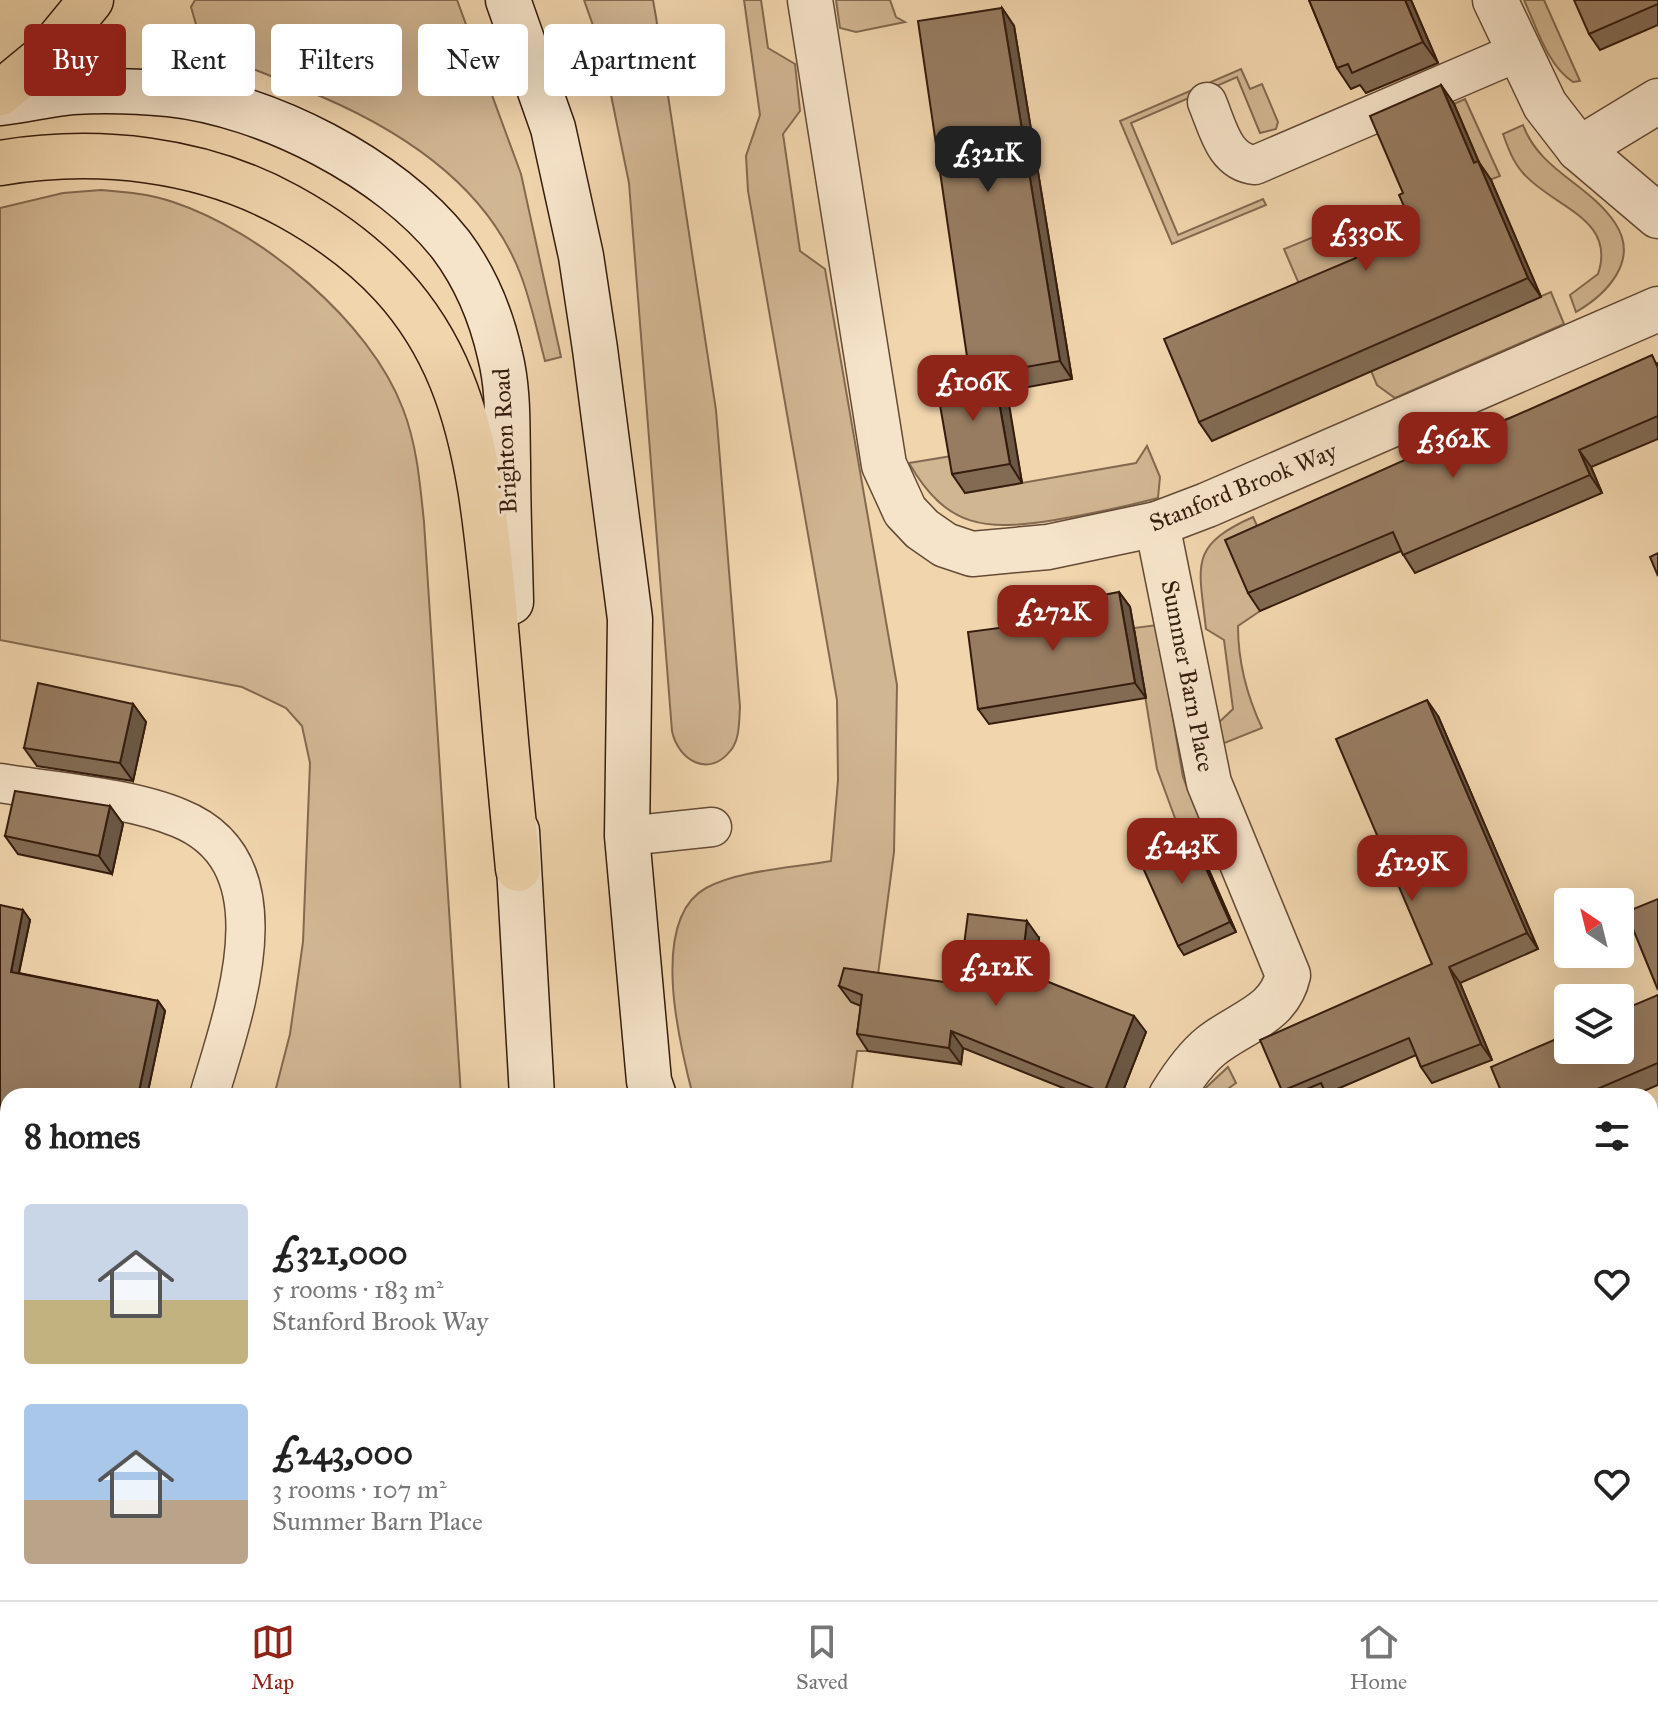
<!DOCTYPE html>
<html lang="en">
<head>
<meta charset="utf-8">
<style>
	body { margin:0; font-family:"IM FELL Great Primer",serif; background:#f6f6f6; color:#222; height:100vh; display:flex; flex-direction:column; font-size:30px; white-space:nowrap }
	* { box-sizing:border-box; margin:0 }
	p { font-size:26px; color:#767676 }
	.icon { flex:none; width:44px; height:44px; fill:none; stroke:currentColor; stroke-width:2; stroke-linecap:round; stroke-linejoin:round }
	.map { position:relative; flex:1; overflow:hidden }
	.panel { position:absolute; left:0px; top:1088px; width:1658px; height:512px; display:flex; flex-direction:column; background:#fff; border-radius:24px 24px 0 0; box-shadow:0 8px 32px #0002 }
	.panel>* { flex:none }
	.hud { position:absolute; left:24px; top:24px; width:800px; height:72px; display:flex; gap:16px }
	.needle { width:52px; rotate:325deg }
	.tools { position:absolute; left:1554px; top:888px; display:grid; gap:16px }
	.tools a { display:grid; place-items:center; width:80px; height:80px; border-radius:8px; background:#fff; box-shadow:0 8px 32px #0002; font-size:40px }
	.price { position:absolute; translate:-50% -68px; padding:0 18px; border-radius:16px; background:#8f2418; color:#fff; font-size:26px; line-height:52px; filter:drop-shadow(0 2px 4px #0008) }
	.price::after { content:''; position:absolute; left:50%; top:48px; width:24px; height:18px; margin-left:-12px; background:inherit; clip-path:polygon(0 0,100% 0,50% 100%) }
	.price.current { background:#222; color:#fff }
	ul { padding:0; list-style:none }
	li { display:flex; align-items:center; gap:24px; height:200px; padding:0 24px }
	li span { display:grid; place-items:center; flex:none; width:224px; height:160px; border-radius:8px; color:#555 }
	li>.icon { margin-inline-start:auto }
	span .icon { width:96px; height:96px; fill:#fffc; stroke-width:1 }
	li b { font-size:34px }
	h2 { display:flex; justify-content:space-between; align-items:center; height:96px; padding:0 24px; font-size:34px }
	.pill { padding:0 28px; border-radius:8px; background:#fff; box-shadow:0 8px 32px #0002; font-size:28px; line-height:72px }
	.pill.current { background:#8f2418; color:#fff }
	.tab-bar { display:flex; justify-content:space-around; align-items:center; height:112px; border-top:2px solid #e0e0e0; background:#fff; font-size:22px; color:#767676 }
	.tab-bar a { display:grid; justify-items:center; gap:4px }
	.tab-bar .current { color:#8f2418 }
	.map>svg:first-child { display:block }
	.green { fill:#d1b692; stroke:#836950; stroke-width:2 }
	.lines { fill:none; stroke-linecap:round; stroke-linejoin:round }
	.lane-casing { stroke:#644a36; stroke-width:41 }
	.street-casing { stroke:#644a36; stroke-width:47 }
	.secondary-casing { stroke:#351c0e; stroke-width:47 }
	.highway-casing { stroke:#351c0e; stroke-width:47 }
	.lane { stroke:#f6e4ca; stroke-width:38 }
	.street { stroke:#f6e4ca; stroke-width:44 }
	.secondary { stroke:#f6e4ca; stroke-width:44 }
	.highway { stroke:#f1d5ad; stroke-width:44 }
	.wall { fill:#826b53; stroke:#351c0e; stroke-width:2 }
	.shaded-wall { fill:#6a5744; stroke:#351c0e; stroke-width:2 }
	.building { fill:#977c61; stroke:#351c0e; stroke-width:2 }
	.labels { text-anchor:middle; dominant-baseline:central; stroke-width:6; stroke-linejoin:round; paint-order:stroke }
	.street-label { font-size:24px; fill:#351c0e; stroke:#f6e4ca }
</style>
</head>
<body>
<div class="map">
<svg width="1658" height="1600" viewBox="0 0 1658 1600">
	<rect width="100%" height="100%" fill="#f1d5ad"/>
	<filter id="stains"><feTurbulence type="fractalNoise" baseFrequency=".0025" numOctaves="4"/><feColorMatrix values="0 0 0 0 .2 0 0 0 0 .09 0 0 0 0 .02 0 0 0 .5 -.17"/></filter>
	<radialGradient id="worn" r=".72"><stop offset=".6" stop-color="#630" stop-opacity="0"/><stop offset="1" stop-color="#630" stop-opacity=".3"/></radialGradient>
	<g class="green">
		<path d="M 195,0 L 457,0 L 521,174 L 561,357 L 545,361 C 537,331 531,301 520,273 C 484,180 391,124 303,89 C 271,77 238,60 205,56 L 191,7 Z"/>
		<path d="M 584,0 L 653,0 L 656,17 L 716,410 L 740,707 C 739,720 740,739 731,750 C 709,779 678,760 672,731 L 629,183 L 602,51 Z"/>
		<path d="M 744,0 L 761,0 L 768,48 L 795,64 L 800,111 L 783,134 L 800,251 L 825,269 L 897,685 L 894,852 L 868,1051 L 857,1051 L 851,1096 L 693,1096 C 680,1046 648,920 706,888 C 739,870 793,868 831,861 L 838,780 L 837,700 L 748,191 L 746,156 L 760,115 Z"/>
		<path d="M 836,0 L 890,0 L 896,17 L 905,22 L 856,32 L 840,28 Z"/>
		<path d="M 1524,0 L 1544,0 L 1580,81 L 1573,82 C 1547,65 1537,28 1524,0 Z"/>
		<path d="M 1241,69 L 1250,89 L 1262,84 L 1278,122 L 1276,129 L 1260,133 L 1237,77 L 1131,123 L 1178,235 L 1263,199 L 1266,205 L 1172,244 L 1120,121 Z"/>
		<path d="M 1465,99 L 1500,176 L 1487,181 L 1458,113 L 1380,136 Z"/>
		<path d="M 1523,125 C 1540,171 1589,184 1615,223 C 1640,260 1607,294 1576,312 L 1570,295 L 1598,274 C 1617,218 1552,207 1523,173 C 1513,162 1508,148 1503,134 Z"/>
		<path d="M 101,190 C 126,192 150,194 173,202 C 261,231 370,321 403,409 C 417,445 420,484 424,522 L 461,1096 L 274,1096 L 290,1034 L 303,942 L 310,763 L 302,726 L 286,708 L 242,687 L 0,640 L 0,208 L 63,193 Z"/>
		<path d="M 1380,210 L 1398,253 L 1402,355 L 1551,292 L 1564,324 L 1395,398 L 1377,385 L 1332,278 L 1302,291 L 1284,249 Z"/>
		<path d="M 1147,446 L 1160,477 L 1158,498 C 1124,507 1090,514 1055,520 C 986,531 947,529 909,463 L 958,455 L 965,493 L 1136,463 Z"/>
		<path d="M 1253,517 L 1266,545 L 1260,611 L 1238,626 C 1238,661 1247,696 1262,728 L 1222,744 L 1215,726 L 1233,709 L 1224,640 L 1206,629 C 1199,565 1188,546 1253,517 Z"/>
		<path d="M 1157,625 L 1183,777 L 1200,820 L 1179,829 L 1157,769 L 1134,628 Z"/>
		<path d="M 1228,1067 L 1236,1083 L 1218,1096 L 1197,1096 Z"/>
		<path d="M 0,1462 L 8,1469 L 8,1592 L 96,1592 L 101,1600 L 0,1600 Z"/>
		<path d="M 282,1592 L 508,1592 L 502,1600 L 289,1600 Z"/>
		<path d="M 1178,1592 L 1282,1592 L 1283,1600 L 1178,1600 Z"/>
		<path d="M 1324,1592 L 1367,1592 L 1370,1600 L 1326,1600 Z"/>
	</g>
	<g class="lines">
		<defs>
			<g id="lane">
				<path d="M 1207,102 C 1218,128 1224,162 1255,165 L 1518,52"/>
				<path d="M 0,783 C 54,792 129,797 179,818 C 291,863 233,1013 209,1096"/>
				<path d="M 627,836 L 712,827"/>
			</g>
			<g id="street">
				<path d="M 810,0 L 884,465 L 905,511 L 922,529 L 945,545 L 972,554 L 1048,547 L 1157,524 L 1207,505 L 1658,309"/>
				<path d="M 1495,0 L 1545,105 L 1579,149"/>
				<path d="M 1658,101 L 1579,149 L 1658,216"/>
				<path d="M 1157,524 L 1209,783 L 1288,975 C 1279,1015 1241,1022 1211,1046 C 1195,1059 1182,1078 1171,1096"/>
				<path d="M 0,1400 L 8,1405"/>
				<path d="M 131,1592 L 135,1600"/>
				<path d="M 1395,1600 L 1396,1592"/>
			</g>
			<g id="secondary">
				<path d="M 508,0 L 553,128 L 581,256 L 595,349 L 630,619 L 627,836 L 649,1081 L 654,1096"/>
				<path d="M 0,103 C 24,101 48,94 72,92 C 104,90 137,91 169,94 C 265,104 391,168 451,245 C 475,277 491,315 500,355 C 509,391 507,426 508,463 C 508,509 510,556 511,602"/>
				<path d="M 517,831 L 532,1096"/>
				<path d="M 1650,1185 L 1658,1181"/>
				<path d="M 1098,1592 L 1102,1600"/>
				<path d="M 571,1600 L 574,1592"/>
			</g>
			<g id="highway">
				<path d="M 0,93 L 46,55 L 91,0"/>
				<path d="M 0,163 C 97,147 201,158 288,206 C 464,303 478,434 495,616 C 502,700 510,785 518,869"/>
			</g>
		</defs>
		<use href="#lane" class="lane-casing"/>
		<use href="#street" class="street-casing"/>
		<use href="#secondary" class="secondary-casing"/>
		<use href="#highway" class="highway-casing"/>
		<use href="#lane" class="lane"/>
		<use href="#street" class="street"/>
		<use href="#secondary" class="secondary"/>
		<use href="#highway" class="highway"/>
	</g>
	<g class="wall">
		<path d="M 1309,0 L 1411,0 L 1438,63 L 1366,93 L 1360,85 L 1351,89 L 1337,68 Z"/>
		<path d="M 1658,0 L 1658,25 L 1600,50 L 1589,34 Z"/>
		<path d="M 1002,8 L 1014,26 L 1072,379 L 1006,391 L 1022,483 L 965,493 L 952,474 L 970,377 Z"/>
		<path d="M 1441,85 L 1454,104 L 1478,161 L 1491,180 L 1541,297 L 1212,441 L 1199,422 L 1356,258 L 1411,222 L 1403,193 Z"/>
		<path d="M 1658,363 L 1658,439 L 1591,467 L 1602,493 L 1415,573 L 1401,551 L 1260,611 L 1248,593 L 1502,421 Z"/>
		<path d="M 1119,592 L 1130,607 L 1146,698 L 989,724 L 978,709 Z"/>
		<path d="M 133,704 L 146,722 L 133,781 L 37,766 L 24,748 Z"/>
		<path d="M 1438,716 L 1538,949 L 1460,983 L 1492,1060 L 1432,1083 L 1421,1067 L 1416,1055 L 1328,1093 L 1330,1096 L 1285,1096 L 1282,1091 L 1432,964 Z"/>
		<path d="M 110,806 L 123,824 L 112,874 L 18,854 L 5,836 Z"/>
		<path d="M 1194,836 L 1236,932 L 1184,955 L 1178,946 Z"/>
		<path d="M 0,905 L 30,920 L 19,973 L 158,1001 L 165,1011 L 147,1096 L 8,1096 L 8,1181 L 0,1179 Z"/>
		<path d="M 1039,938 L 1034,976 L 1146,1032 L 1121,1096 L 1083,1096 L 963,1048 L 961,1064 L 868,1051 L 857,1034 L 861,1006 L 851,1002 L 839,986 L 959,984 Z"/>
		<path d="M 1658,995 L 1658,1085 L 1632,1096 L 1503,1096 Z"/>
		<path d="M 1658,1267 L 1658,1358 L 1650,1362 L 1650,1270 Z"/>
		<path d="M 1650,1432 L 1658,1451 L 1658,1526 L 1650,1529 Z"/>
	</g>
	<g class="shaded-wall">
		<path d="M 1405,0 L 1411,0 L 1438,63 L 1423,42 Z"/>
		<path d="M 1002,8 L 1014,26 L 1072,379 L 1060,361 Z"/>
		<path d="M 1441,85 L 1454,104 L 1487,181 L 1474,163 Z"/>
		<path d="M 1478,161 L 1491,180 L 1541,297 L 1528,278 Z"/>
		<path d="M 994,373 L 1007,392 L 1022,483 L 1010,464 Z"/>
		<path d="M 1579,450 L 1591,467 L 1602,493 L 1590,475 Z"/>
		<path d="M 1119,592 L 1130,607 L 1146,698 L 1135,683 Z"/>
		<path d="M 1427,700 L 1438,716 L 1538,949 L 1527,933 Z"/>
		<path d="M 133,704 L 146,722 L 133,781 L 120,763 Z"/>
		<path d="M 110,806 L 123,824 L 112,874 L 99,856 Z"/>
		<path d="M 1187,826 L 1194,836 L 1236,932 L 1230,922 Z"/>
		<path d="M 23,910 L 30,920 L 17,981 L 11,972 Z"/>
		<path d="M 1027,921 L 1039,938 L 1033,987 L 1021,971 Z"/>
		<path d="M 1449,967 L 1460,983 L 1492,1060 L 1481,1044 Z"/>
		<path d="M 158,1001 L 165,1011 L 147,1096 L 138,1096 Z"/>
		<path d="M 1134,1016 L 1146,1032 L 1121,1096 L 1106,1096 L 1104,1093 Z"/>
		<path d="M 951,1031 L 963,1048 L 961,1064 L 949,1048 Z"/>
		<path d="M 1650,1432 L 1658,1451 L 1658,1458 L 1650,1439 Z"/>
	</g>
	<g class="building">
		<path d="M 1309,0 L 1405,0 L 1423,42 L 1352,73 L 1348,64 L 1337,68 Z"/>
		<path d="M 1574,0 L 1658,0 L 1658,4 L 1589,34 Z"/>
		<path d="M 1002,8 L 1060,361 L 970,377 L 918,21 Z"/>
		<path d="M 1441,85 L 1474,163 L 1478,161 L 1528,278 L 1199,422 L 1164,339 L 1356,258 L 1352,250 L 1411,222 L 1399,195 L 1403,193 L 1370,116 Z"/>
		<path d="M 1652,355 L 1658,368 L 1658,416 L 1579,450 L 1590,475 L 1403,555 L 1393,532 L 1248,593 L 1225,540 L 1499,418 L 1501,422 Z"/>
		<path d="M 994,373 L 1010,464 L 952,474 L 936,382 Z"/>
		<path d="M 1658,553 L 1658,576 L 1650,557 Z"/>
		<path d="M 1119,592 L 1135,683 L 978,709 L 968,632 L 1022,625 L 1020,611 Z"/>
		<path d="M 38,683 L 133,704 L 120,763 L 24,748 Z"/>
		<path d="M 1427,700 L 1527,933 L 1449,967 L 1481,1044 L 1421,1067 L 1409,1038 L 1282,1091 L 1260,1040 L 1432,964 L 1336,739 Z"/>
		<path d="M 15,791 L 110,806 L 99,856 L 5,836 Z"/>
		<path d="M 1187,826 L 1230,922 L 1178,946 L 1135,850 Z"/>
		<path d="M 1658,899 L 1658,990 L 1626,912 Z"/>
		<path d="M 0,905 L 23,910 L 11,972 L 158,1001 L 138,1096 L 8,1096 L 8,1173 L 0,1171 Z"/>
		<path d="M 968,914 L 1027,921 L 1021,971 L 1134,1016 L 1104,1093 L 951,1031 L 949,1048 L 857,1034 L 862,995 L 839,986 L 844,968 L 959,984 Z"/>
		<path d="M 1658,995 L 1658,1063 L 1581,1096 L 1503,1096 L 1491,1067 L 1568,1034 L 1568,1050 L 1620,1050 L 1620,1011 Z"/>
		<path d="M 1321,1083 L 1327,1096 L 1290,1096 Z"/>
		<path d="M 1658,1267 L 1658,1334 L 1650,1338 L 1650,1270 Z"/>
		<path d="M 1650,1439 L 1658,1458 L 1658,1514 L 1650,1517 Z"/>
		<path d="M 1506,1592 L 1548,1592 L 1654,1600 L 1466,1600 L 1467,1593 L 1506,1597 Z"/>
	</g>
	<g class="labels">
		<g class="street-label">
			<text transform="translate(505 441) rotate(-93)">Brighton Road</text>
			<text transform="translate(1243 487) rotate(-22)">Stanford Brook Way</text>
			<text transform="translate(1188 676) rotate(79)">Summer Barn Place</text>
		</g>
	</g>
	<rect width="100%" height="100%" filter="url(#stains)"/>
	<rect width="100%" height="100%" fill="url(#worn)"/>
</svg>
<div class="tools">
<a><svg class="needle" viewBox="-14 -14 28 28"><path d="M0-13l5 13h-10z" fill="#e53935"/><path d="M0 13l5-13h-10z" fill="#767676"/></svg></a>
<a><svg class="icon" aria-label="layers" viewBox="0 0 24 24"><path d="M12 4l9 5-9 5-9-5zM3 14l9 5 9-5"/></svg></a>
</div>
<b class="price current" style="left:988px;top:194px">£321K</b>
<b class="price" style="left:1366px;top:273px">£330K</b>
<b class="price" style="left:973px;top:423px">£106K</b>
<b class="price" style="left:1453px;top:480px">£362K</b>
<b class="price" style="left:1053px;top:653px">£272K</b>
<b class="price" style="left:1182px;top:886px">£243K</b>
<b class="price" style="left:1412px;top:903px">£129K</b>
<b class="price" style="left:996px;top:1008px">£212K</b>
<div class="hud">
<a class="pill current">Buy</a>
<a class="pill">Rent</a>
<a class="pill">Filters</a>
<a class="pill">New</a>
<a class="pill">Apartment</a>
</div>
<section class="panel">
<h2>8 homes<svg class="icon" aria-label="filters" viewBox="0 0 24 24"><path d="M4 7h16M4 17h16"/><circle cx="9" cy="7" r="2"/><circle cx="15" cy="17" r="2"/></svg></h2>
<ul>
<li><span style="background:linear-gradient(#c9d6e8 60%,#c2b280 0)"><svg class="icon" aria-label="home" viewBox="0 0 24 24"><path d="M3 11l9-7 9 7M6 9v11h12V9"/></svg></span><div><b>£321,000</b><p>5 rooms · 183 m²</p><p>Stanford Brook Way</p></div><svg class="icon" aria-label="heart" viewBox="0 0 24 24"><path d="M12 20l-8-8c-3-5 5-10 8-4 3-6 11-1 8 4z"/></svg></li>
<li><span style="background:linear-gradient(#a9c7e8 60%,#b9a48a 0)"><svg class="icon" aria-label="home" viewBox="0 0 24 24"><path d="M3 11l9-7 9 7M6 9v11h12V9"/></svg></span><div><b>£243,000</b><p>3 rooms · 107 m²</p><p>Summer Barn Place</p></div><svg class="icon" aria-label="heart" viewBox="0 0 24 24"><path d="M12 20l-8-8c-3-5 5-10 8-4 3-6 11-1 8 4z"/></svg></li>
</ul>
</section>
</div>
<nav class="tab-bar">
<a class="current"><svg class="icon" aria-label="map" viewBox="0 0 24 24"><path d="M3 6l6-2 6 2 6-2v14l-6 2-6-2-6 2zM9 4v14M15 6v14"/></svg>Map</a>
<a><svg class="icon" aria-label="saved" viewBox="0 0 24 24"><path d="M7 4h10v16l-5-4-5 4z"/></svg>Saved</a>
<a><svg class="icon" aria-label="home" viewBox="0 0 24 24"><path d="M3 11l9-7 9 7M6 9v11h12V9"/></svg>Home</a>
</nav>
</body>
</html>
